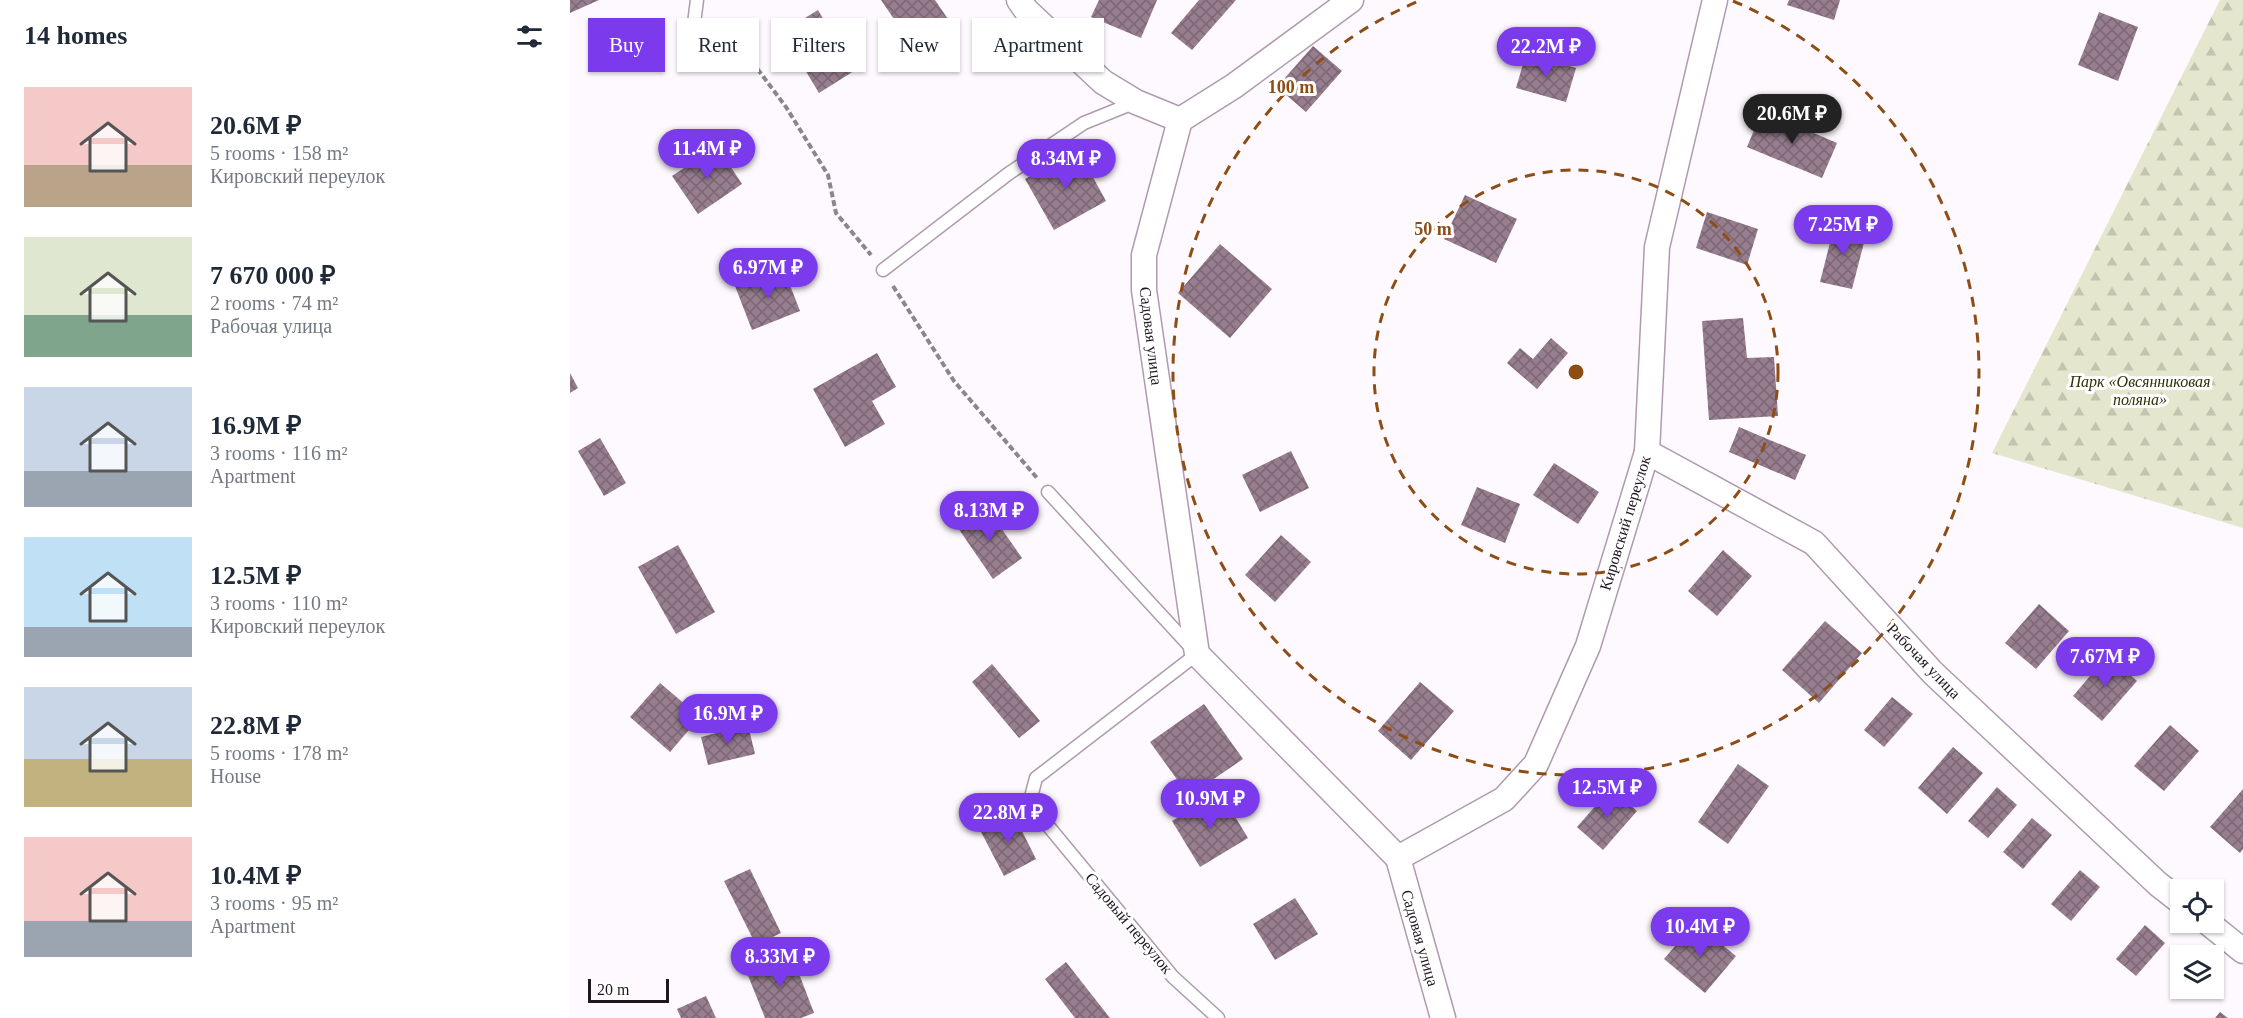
<!DOCTYPE html>
<html lang="en">
<head>
<meta charset="utf-8">
<style>
	body { margin:0; font-family:"Times New Roman",serif; background:#f2f2f3; color:#1f2937; height:100vh; display:flex; flex-direction:column; font-size:22px; white-space:nowrap }
	* { box-sizing:border-box; margin:0 }
	p { font-size:20px; color:#747a83 }
	.icon { flex:none; width:33px; height:33px; fill:none; stroke:currentColor; stroke-width:2; stroke-linecap:round; stroke-linejoin:round }
	.map { position:relative; flex:1; overflow:hidden }
	.drawer { display:flex; flex-direction:column; background:#fff; width:570px }
	.drawer>* { flex:none }
	.guide { position:absolute; left:18px; top:18px; width:570px; height:54px; display:flex; gap:12px }
	.controls { position:absolute; left:1600px; top:879px; display:grid; gap:12px }
	.controls a { display:grid; place-items:center; width:54px; height:54px; border-radius:0px; background:#fff; box-shadow:0 2px 4px #0004; font-size:30px }
	.scale { position:absolute; left:18px; bottom:15px; width:81px; box-sizing:border-box; padding-left:6px; border:3px solid #1f171f; border-top:0; font-size:16px; line-height:21px; white-space:nowrap; color:#1f171f; -webkit-text-stroke:4px #fff; paint-order:stroke }
	.price { position:absolute; translate:-50% -51px; padding:0 14px; border-radius:21px; background:#7c3aed; color:#fff; font-size:20px; line-height:39px; filter:drop-shadow(0 2px 3px #0008) }
	.price::after { content:''; position:absolute; left:50%; top:36px; width:18px; height:14px; margin-left:-9px; background:inherit; clip-path:polygon(0 0,100% 0,50% 100%) }
	.price.selected { background:#222; color:#fff }
	ul { padding:0; list-style:none }
	li { display:flex; align-items:center; gap:18px; height:150px; padding:0 24px }
	li span { display:grid; place-items:center; flex:none; width:168px; height:120px; border-radius:0px; color:#555 }
	li>.icon { margin-inline-start:auto }
	span .icon { width:72px; height:72px; fill:#fffc; stroke-width:1 }
	li b { font-size:26px }
	h2 { display:flex; justify-content:space-between; align-items:center; height:72px; padding:0 24px; font-size:26px }
	.pill { padding:0 21px; border-radius:0px; background:#fff; box-shadow:0 2px 4px #0004; font-size:21px; line-height:54px }
	.pill.selected { background:#7c3aed; color:#fff }
	main { display:flex; flex:1; min-height:0 }
	.map>svg:first-child { display:block }
	.forest { fill:url(#forest-firs) }
	.building { fill:url(#building-cross-hatch) }
	.lines { fill:none; stroke-linecap:round; stroke-linejoin:round }
	.lane-casing { stroke:#af9ab0; stroke-width:15 }
	.street-casing { stroke:#af9ab0; stroke-width:27 }
	.path { stroke:#8c868c; stroke-width:4; stroke-dasharray:6 3; stroke-linecap:butt }
	.lane { stroke:#fff; stroke-width:12 }
	.street { stroke:#fff; stroke-width:24 }
	.ring { fill:none; stroke:#8d4d15; stroke-width:3; stroke-dasharray:10 8 }
	.labels { text-anchor:middle; dominant-baseline:central; stroke-width:6; stroke-linejoin:round; paint-order:stroke }
	.street-label { font-size:16px; fill:#1f171f; stroke:#fff }
	.park-label { font-size:16px; font-style:italic; fill:#2e3106; stroke:#fff }
	.centre { fill:#8d4d15; stroke:#fff; stroke-width:3 }
	.ring-label { font-size:18px; text-anchor:middle; font-weight:bold; fill:#8d4d15; stroke:#fff; stroke-width:6; stroke-linejoin:round; paint-order:stroke }
</style>
</head>
<body>
<main>
<section class="drawer">
<h2>14 homes<svg class="icon" aria-label="filters" viewBox="0 0 24 24"><path d="M4 7h16M4 17h16"/><circle cx="9" cy="7" r="2"/><circle cx="15" cy="17" r="2"/></svg></h2>
<ul>
<li><span style="background:linear-gradient(#f6c9c9 65%,#b9a48a 0)"><svg class="icon" aria-label="home" viewBox="0 0 24 24"><path d="M3 11l9-7 9 7M6 9v11h12V9"/></svg></span><div><b>20.6M ₽</b><p>5 rooms · 158 m²</p><p>Кировский переулок</p></div></li>
<li><span style="background:linear-gradient(#dfe7d0 65%,#7fa58c 0)"><svg class="icon" aria-label="home" viewBox="0 0 24 24"><path d="M3 11l9-7 9 7M6 9v11h12V9"/></svg></span><div><b>7 670 000 ₽</b><p>2 rooms · 74 m²</p><p>Рабочая улица</p></div></li>
<li><span style="background:linear-gradient(#c9d6e8 70%,#9aa5b1 0)"><svg class="icon" aria-label="home" viewBox="0 0 24 24"><path d="M3 11l9-7 9 7M6 9v11h12V9"/></svg></span><div><b>16.9M ₽</b><p>3 rooms · 116 m²</p><p>Apartment</p></div></li>
<li><span style="background:linear-gradient(#bfe0f5 75%,#9aa5b1 0)"><svg class="icon" aria-label="home" viewBox="0 0 24 24"><path d="M3 11l9-7 9 7M6 9v11h12V9"/></svg></span><div><b>12.5M ₽</b><p>3 rooms · 110 m²</p><p>Кировский переулок</p></div></li>
<li><span style="background:linear-gradient(#c9d6e8 60%,#c2b280 0)"><svg class="icon" aria-label="home" viewBox="0 0 24 24"><path d="M3 11l9-7 9 7M6 9v11h12V9"/></svg></span><div><b>22.8M ₽</b><p>5 rooms · 178 m²</p><p>House</p></div></li>
<li><span style="background:linear-gradient(#f6c9c9 70%,#9aa5b1 0)"><svg class="icon" aria-label="home" viewBox="0 0 24 24"><path d="M3 11l9-7 9 7M6 9v11h12V9"/></svg></span><div><b>10.4M ₽</b><p>3 rooms · 95 m²</p><p>Apartment</p></div></li>
</ul>
</section>
<div class="map">
<svg width="1673" height="1018" viewBox="0 0 1673 1018">
	<defs>
		<pattern id="forest-firs" width="22" height="20" patternUnits="userSpaceOnUse" patternTransform="scale(1.5)"><rect width="22" height="20" fill="#e4e7ce"/><path d="M5 1l3.5 6h-7zM16 11l3.5 6h-7z" fill="#c3c5b0"/></pattern>
		<pattern id="building-cross-hatch" width="8" height="8" patternUnits="userSpaceOnUse" patternTransform="scale(1.5)"><rect width="8" height="8" fill="#977e8f"/><path d="M0 0l8 8M0 8l8-8" fill="none" stroke="#7b6674"/></pattern>
	</defs>
	<rect width="100%" height="100%" fill="#fef9fe"/>
	<path class="forest" d="M 1650,0 L 1673,0 L 1673,528 L 1422,453 Z"/>
	<g class="building">
		<path d="M 0,0 L 29,0 L 0,13 Z"/>
		<path d="M 311,0 L 365,0 L 380,22 L 343,47 Z"/>
		<path d="M 529,0 L 587,0 L 571,38 L 521,17 Z"/>
		<path d="M 629,0 L 666,0 L 622,50 L 601,33 Z"/>
		<path d="M 1219,0 L 1270,0 L 1264,20 L 1217,5 Z"/>
		<path d="M 248,10 L 284,71 L 249,93 L 212,32 Z"/>
		<path d="M 1529,12 L 1568,27 L 1548,81 L 1508,65 Z"/>
		<path d="M 743,46 L 772,71 L 736,112 L 707,87 Z"/>
		<path d="M 956,54 L 1006,68 L 996,102 L 946,88 Z"/>
		<path d="M 1192,111 L 1267,143 L 1252,178 L 1177,147 Z"/>
		<path d="M 147,146 L 172,184 L 128,214 L 102,176 Z"/>
		<path d="M 508,150 L 536,201 L 484,230 L 455,179 Z"/>
		<path d="M 895,195 L 947,219 L 926,263 L 874,239 Z"/>
		<path d="M 1137,212 L 1188,229 L 1177,265 L 1126,248 Z"/>
		<path d="M 1265,223 L 1297,231 L 1282,289 L 1250,282 Z"/>
		<path d="M 650,244 L 702,289 L 660,338 L 608,293 Z"/>
		<path d="M 213,267 L 230,311 L 182,330 L 165,286 Z"/>
		<path d="M 1173,318 L 1177,358 L 1204,357 L 1208,416 L 1139,420 L 1132,321 Z"/>
		<path d="M 981,338 L 998,353 L 967,389 L 937,363 L 950,348 L 963,359 Z"/>
		<path d="M 307,353 L 326,387 L 302,401 L 315,424 L 275,447 L 243,389 Z"/>
		<path d="M 0,373 L 8,388 L 0,393 Z"/>
		<path d="M 1169,427 L 1236,455 L 1225,480 L 1159,452 Z"/>
		<path d="M 30,438 L 56,483 L 34,496 L 8,451 Z"/>
		<path d="M 721,451 L 739,488 L 690,512 L 672,475 Z"/>
		<path d="M 984,463 L 1029,492 L 1008,524 L 963,495 Z"/>
		<path d="M 907,487 L 950,504 L 935,543 L 891,525 Z"/>
		<path d="M 415,505 L 452,558 L 423,579 L 386,525 Z"/>
		<path d="M 711,535 L 741,562 L 705,602 L 675,575 Z"/>
		<path d="M 108,545 L 145,612 L 106,634 L 68,567 Z"/>
		<path d="M 1153,550 L 1182,576 L 1147,616 L 1118,591 Z"/>
		<path d="M 1469,604 L 1499,631 L 1466,669 L 1435,643 Z"/>
		<path d="M 1255,621 L 1292,653 L 1249,703 L 1212,670 Z"/>
		<path d="M 1538,655 L 1567,681 L 1532,721 L 1503,696 Z"/>
		<path d="M 422,664 L 470,721 L 449,738 L 402,682 Z"/>
		<path d="M 850,682 L 884,711 L 841,760 L 808,731 Z"/>
		<path d="M 90,683 L 130,717 L 100,752 L 60,717 Z"/>
		<path d="M 1322,697 L 1343,714 L 1314,747 L 1294,730 Z"/>
		<path d="M 634,704 L 673,759 L 619,796 L 580,742 Z"/>
		<path d="M 178,725 L 185,754 L 138,765 L 131,737 Z"/>
		<path d="M 1600,725 L 1629,751 L 1594,791 L 1564,766 Z"/>
		<path d="M 1383,747 L 1413,773 L 1377,814 L 1348,788 Z"/>
		<path d="M 1168,764 L 1199,786 L 1158,844 L 1128,822 Z"/>
		<path d="M 1427,787 L 1447,805 L 1418,838 L 1398,821 Z"/>
		<path d="M 1041,788 L 1067,811 L 1033,850 L 1007,827 Z"/>
		<path d="M 1673,789 L 1673,849 L 1670,853 L 1640,827 Z"/>
		<path d="M 650,792 L 678,838 L 630,867 L 602,821 Z"/>
		<path d="M 443,813 L 466,859 L 434,876 L 410,830 Z"/>
		<path d="M 1462,818 L 1482,835 L 1453,869 L 1433,852 Z"/>
		<path d="M 180,869 L 211,933 L 186,945 L 154,881 Z"/>
		<path d="M 1510,870 L 1530,887 L 1501,921 L 1481,904 Z"/>
		<path d="M 725,898 L 748,934 L 705,960 L 683,924 Z"/>
		<path d="M 1125,923 L 1166,956 L 1135,993 L 1094,959 Z"/>
		<path d="M 1575,925 L 1595,943 L 1566,976 L 1546,959 Z"/>
		<path d="M 220,950 L 244,1013 L 231,1018 L 195,1018 L 175,968 Z"/>
		<path d="M 496,962 L 540,1018 L 505,1018 L 475,979 Z"/>
		<path d="M 136,996 L 146,1018 L 111,1018 L 107,1009 Z"/>
		<path d="M 1650,1012 L 1658,1018 L 1645,1018 Z"/>
	</g>
	<g class="lines">
		<defs>
			<g id="lane">
				<path d="M 122,39 L 127,0"/>
				<path d="M 313,270 L 438,174 L 514,123 L 566,102"/>
				<path d="M 478,492 L 627,654 L 466,778 L 461,797 L 470,816 L 603,977 L 648,1018"/>
			</g>
			<g id="street">
				<path d="M 449,0 L 456,10 L 533,82 L 566,102 L 610,120"/>
				<path d="M 781,0 L 664,86 L 610,120 L 574,255 L 574,290 L 627,654 L 828,858 L 873,1018"/>
				<path d="M 1077,452 L 1244,543 L 1363,673 L 1588,884 L 1611,902"/>
				<path d="M 828,858 L 934,799 L 966,764 L 1018,646 L 1077,452 L 1087,247 L 1145,0"/>
				<path d="M 1637,922 L 1673,951"/>
			</g>
		</defs>
		<use href="#lane" class="lane-casing"/>
		<use href="#street" class="street-casing"/>
		<g class="path">
			<path d="M 144,24 L 174,51 L 216,107 L 258,175 L 266,213 L 301,255"/>
			<path d="M 323,286 L 384,381 L 467,478"/>
		</g>
		<use href="#lane" class="lane"/>
		<use href="#street" class="street"/>
	</g>
	<g class="ring">
		<circle cx="1006" cy="372" r="202"/>
		<path d="M1163 1A403 403 0 1 1 849 1"/>
	</g>
	<g class="labels">
		<g class="street-label">
			<text transform="translate(581 336) rotate(83)">Садовая улица</text>
			<text transform="translate(1055 523) rotate(-73)">Кировский переулок</text>
			<text transform="translate(1354 661) rotate(46)">Рабочая улица</text>
			<text transform="translate(559 923) rotate(50)">Садовый переулок</text>
			<text transform="translate(850 938) rotate(74)">Садовая улица</text>
		</g>
		<g class="park-label">
			<text x="1570" y="381">Парк «Овсянниковая<tspan x="1570" dy="18">поляна»</tspan></text>
		</g>
	</g>
	<circle cx="1006" cy="372" r="9" class="centre"/>
	<g class="ring-label">
		<text x="721" y="93">100 m</text>
		<text x="863" y="235">50 m</text>
	</g>
</svg>
<div class="controls">
<a><svg class="icon" aria-label="locate" viewBox="0 0 24 24"><circle cx="12" cy="12" r="6"/><path d="M12 2v4M12 18v4M2 12h4M18 12h4"/></svg></a>
<a><svg class="icon" aria-label="layers" viewBox="0 0 24 24"><path d="M12 4l9 5-9 5-9-5zM3 14l9 5 9-5"/></svg></a>
</div>
<div class="scale">20 m</div>
<b class="price" style="left:976px;top:78px">22.2M ₽</b>
<b class="price selected" style="left:1222px;top:145px">20.6M ₽</b>
<b class="price" style="left:137px;top:180px">11.4M ₽</b>
<b class="price" style="left:496px;top:190px">8.34M ₽</b>
<b class="price" style="left:1273px;top:256px">7.25M ₽</b>
<b class="price" style="left:198px;top:299px">6.97M ₽</b>
<b class="price" style="left:419px;top:542px">8.13M ₽</b>
<b class="price" style="left:1535px;top:688px">7.67M ₽</b>
<b class="price" style="left:158px;top:745px">16.9M ₽</b>
<b class="price" style="left:1037px;top:819px">12.5M ₽</b>
<b class="price" style="left:640px;top:830px">10.9M ₽</b>
<b class="price" style="left:438px;top:844px">22.8M ₽</b>
<b class="price" style="left:1130px;top:958px">10.4M ₽</b>
<b class="price" style="left:210px;top:988px">8.33M ₽</b>
<div class="guide">
<a class="pill selected">Buy</a>
<a class="pill">Rent</a>
<a class="pill">Filters</a>
<a class="pill">New</a>
<a class="pill">Apartment</a>
</div>
</div>
</main>
</body>
</html>
